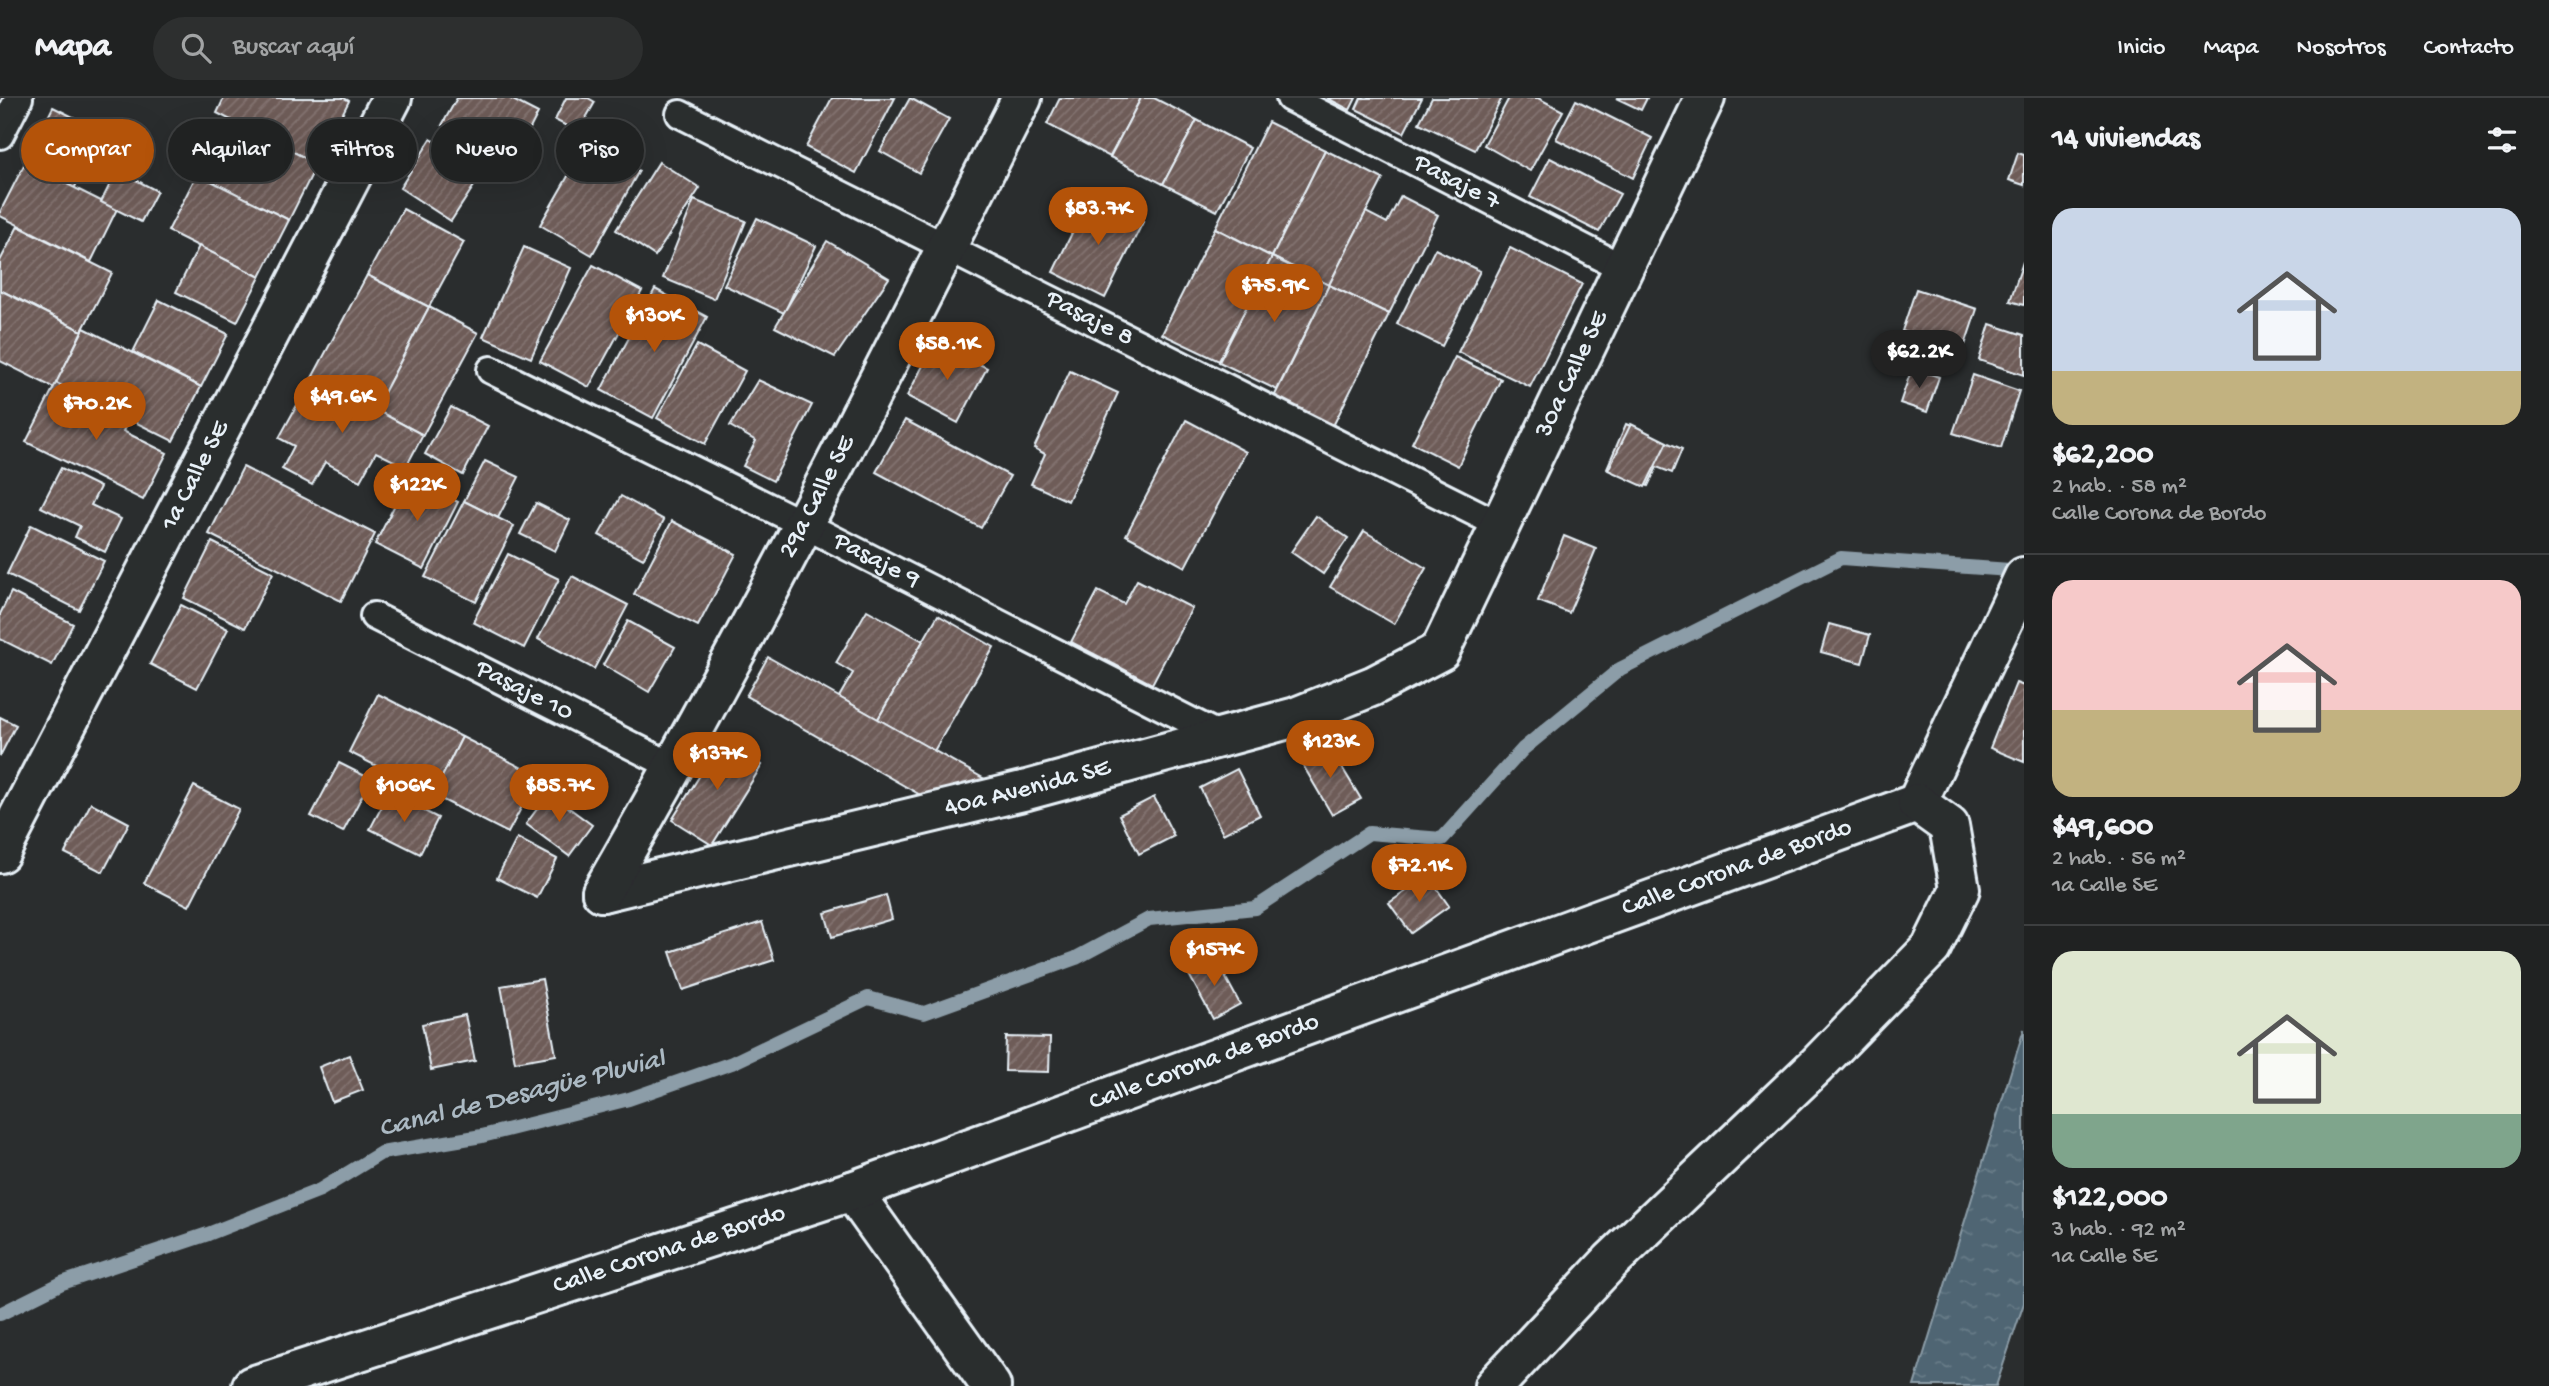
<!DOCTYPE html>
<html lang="es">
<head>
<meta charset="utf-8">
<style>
	body { margin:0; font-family:"Gochi Hand",sans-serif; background:#2d2f2f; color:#f1f3f6; height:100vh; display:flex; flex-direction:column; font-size:26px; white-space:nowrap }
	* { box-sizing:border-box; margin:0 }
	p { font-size:23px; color:#a2a4a5 }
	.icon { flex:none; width:38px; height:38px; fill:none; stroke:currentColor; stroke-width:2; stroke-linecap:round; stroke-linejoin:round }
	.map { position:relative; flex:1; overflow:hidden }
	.drawer { display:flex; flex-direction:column; background:#202222; width:525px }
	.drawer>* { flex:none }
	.top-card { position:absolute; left:21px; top:21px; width:665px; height:63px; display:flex; gap:14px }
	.price { position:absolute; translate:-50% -60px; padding:0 16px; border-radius:24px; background:#b45309; color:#fff; font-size:23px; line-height:46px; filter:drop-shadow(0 2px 4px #0008) }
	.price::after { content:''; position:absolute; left:50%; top:42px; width:21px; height:16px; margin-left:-10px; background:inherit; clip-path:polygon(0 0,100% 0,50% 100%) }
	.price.current { background:#222; color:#fff }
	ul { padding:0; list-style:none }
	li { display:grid; align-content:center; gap:14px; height:371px; padding:0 28px }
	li+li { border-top:2px solid #3d3f40 }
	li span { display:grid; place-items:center; height:217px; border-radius:21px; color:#555 }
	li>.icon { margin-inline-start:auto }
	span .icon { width:126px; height:126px; fill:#fffc; stroke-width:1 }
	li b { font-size:30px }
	h2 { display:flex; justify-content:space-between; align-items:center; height:84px; padding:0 28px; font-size:30px }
	.tag { padding:0 24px; border-radius:32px; background:#202222; box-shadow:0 7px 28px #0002,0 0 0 2px #3d3f40; font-size:24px; line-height:63px }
	.tag.current { background:#b45309; color:#fff }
	header { display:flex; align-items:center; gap:42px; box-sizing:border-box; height:98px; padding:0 35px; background:#202222; border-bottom:2px solid #3d3f40 }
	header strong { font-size:33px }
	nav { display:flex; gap:38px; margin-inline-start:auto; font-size:24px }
	.search { width:490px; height:63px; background:#2d2f2f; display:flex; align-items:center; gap:18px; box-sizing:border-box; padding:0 24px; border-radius:38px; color:#a2a4a5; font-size:26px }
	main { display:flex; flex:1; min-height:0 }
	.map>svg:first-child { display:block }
	.water { fill:url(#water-ripples); stroke:#8c9da8; stroke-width:2 }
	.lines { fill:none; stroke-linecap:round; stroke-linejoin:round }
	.stream { stroke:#8c9da8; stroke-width:14 }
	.building { fill:url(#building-hatch); stroke:#e8f1f8; stroke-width:2 }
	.service-casing { stroke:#e8f1f8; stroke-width:32 }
	.minor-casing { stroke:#e8f1f8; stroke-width:44 }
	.service { stroke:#2a2d2e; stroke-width:26 }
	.minor { stroke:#2a2d2e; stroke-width:38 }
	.labels { text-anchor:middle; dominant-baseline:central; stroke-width:5; stroke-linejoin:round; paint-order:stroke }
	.street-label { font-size:26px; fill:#e8f1f8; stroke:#2a2d2e }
	.water-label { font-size:28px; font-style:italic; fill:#abb9c3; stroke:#2a2d2e }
</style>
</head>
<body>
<header>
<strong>Mapa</strong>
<div class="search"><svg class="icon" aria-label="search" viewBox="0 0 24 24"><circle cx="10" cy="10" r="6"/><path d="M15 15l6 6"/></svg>Buscar aquí</div>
<nav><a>Inicio</a><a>Mapa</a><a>Nosotros</a><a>Contacto</a></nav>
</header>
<main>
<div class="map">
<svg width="2024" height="1288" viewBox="0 0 2024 1288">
	<defs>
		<pattern id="water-ripples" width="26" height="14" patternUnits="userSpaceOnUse" patternTransform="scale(1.75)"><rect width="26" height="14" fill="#4f6573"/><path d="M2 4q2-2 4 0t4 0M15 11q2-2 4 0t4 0" fill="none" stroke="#687c88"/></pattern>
		<pattern id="building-hatch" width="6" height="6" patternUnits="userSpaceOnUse" patternTransform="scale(1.75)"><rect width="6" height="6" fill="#6e5c58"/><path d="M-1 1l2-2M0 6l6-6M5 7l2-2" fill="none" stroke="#837471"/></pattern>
	</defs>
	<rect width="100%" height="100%" fill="#2a2d2e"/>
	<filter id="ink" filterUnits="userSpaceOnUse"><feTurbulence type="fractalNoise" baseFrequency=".0143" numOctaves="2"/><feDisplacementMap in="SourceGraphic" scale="14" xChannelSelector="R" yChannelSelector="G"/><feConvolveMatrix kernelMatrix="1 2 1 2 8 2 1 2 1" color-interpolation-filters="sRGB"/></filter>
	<g filter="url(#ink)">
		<path class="water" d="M 2024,931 L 2024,1205 L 1996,1288 L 1914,1288 Z"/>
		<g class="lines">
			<path class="stream" d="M 0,1216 L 62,1185 L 208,1136 L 320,1092 L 381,1055 L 482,1038 L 629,1001 L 732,965 L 868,900 L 924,915 L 1076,860 L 1149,821 L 1255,810 L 1369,735 L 1442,741 L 1523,651 L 1620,571 L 1841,460 L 2024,473"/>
		</g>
		<g class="building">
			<path d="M 224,0 L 344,0 L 349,3 L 317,66 L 217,15 Z"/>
			<path d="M 457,0 L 509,0 L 538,15 L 513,64 L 442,27 Z"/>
			<path d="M 566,0 L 588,0 L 595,4 L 578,34 L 555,22 Z"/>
			<path d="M 832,0 L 895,0 L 856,75 L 806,49 Z"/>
			<path d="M 910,0 L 949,21 L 919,75 L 880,53 Z"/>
			<path d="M 1060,0 L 1141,0 L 1110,59 L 1047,26 Z"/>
			<path d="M 1141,0 L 1154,0 L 1197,22 L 1163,86 L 1110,59 Z"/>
			<path d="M 1327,0 L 1356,0 L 1350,12 Z"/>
			<path d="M 1361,0 L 1422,0 L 1404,35 L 1356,11 Z"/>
			<path d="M 1432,0 L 1502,0 L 1475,52 L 1419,25 Z"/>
			<path d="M 1509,0 L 1538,0 L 1563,13 L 1530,73 L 1484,47 Z"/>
			<path d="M 1616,0 L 1647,0 L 1641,12 Z"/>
			<path d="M 1576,2 L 1652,40 L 1633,80 L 1556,41 Z"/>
			<path d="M 53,9 L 103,34 L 74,91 L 25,65 Z"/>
			<path d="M 231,22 L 317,66 L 289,122 L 203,79 Z"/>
			<path d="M 1197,22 L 1250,50 L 1217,113 L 1163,86 Z"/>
			<path d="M 1268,24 L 1325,52 L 1272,159 L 1215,130 Z"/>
			<path d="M 431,41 L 483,74 L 451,123 L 400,90 Z"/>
			<path d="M 587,45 L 639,73 L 592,157 L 540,127 Z"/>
			<path d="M 1325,52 L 1383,81 L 1329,187 L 1272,159 Z"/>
			<path d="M 2018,55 L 2024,57 L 2024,87 L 2009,82 Z"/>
			<path d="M 1550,60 L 1620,96 L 1599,134 L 1530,99 Z"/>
			<path d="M 659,64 L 700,90 L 655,158 L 616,132 Z"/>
			<path d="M 25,65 L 117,111 L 91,164 L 0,118 L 0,114 Z"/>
			<path d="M 117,72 L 157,93 L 141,124 L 101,104 Z"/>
			<path d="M 197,76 L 289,122 L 260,179 L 168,133 Z"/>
			<path d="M 1090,98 L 1143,124 L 1105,200 L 1053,174 Z"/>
			<path d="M 1401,98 L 1438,117 L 1389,216 L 1329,187 L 1366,114 L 1387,125 Z"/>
			<path d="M 694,102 L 746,123 L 714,201 L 663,180 Z"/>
			<path d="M 403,111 L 464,144 L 429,209 L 367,177 Z"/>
			<path d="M 757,120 L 816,148 L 784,215 L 724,187 Z"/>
			<path d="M 18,128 L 112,175 L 82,233 L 0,192 L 0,163 Z"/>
			<path d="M 1215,130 L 1272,159 L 1219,263 L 1162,236 Z"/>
			<path d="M 827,143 L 889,180 L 835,259 L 775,229 Z"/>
			<path d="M 199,148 L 260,179 L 237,224 L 176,194 Z"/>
			<path d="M 524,149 L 571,170 L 531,260 L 483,239 Z"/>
			<path d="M 1510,150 L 1582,186 L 1530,289 L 1458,254 Z"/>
			<path d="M 1435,151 L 1480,173 L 1442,248 L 1397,226 Z"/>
			<path d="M 1272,159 L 1329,187 L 1277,292 L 1219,264 Z"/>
			<path d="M 2023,164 L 2024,164 L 2024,207 L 2010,203 Z"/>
			<path d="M 593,167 L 642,193 L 589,289 L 540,263 Z"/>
			<path d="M 367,177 L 429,209 L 375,312 L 313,278 Z"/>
			<path d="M 1329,187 L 1389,216 L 1333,328 L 1274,299 Z"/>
			<path d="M 655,191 L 707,219 L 653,320 L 601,292 Z"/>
			<path d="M 1916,191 L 1977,211 L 1963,253 L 1902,233 Z"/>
			<path d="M 0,192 L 82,233 L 54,290 L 0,263 Z"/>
			<path d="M 159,202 L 228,236 L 201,289 L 133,254 Z"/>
			<path d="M 429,209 L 478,235 L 423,337 L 375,312 Z"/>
			<path d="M 1990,226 L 2024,237 L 2024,277 L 1979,262 Z"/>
			<path d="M 84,230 L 201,289 L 173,343 L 56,285 Z"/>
			<path d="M 936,243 L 987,270 L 958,325 L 907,298 Z"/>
			<path d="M 697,247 L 745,273 L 705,346 L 657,320 Z"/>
			<path d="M 1455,259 L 1501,281 L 1458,368 L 1412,345 Z"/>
			<path d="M 1912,270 L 1939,279 L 1927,314 L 1900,305 Z"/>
			<path d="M 1070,273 L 1118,295 L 1068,403 L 1031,386 L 1045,356 L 1034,350 Z"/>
			<path d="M 1973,277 L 2019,293 L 2001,350 L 1953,335 Z"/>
			<path d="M 313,278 L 423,337 L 406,369 L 376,354 L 360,383 L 325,364 L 312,387 L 282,371 L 294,348 L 279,340 Z"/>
			<path d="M 758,282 L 812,307 L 773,383 L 743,368 L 756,343 L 730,328 Z"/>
			<path d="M 56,285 L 129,321 L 123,333 L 167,355 L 143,402 L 26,344 Z"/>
			<path d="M 451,309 L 488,328 L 463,377 L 425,356 Z"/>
			<path d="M 905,322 L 1010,378 L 981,430 L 876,374 Z"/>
			<path d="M 1186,322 L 1246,354 L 1185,469 L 1126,437 Z"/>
			<path d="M 1626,326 L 1682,351 L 1672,375 L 1657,369 L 1648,388 L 1607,370 Z"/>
			<path d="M 1631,326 L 1667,344 L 1645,389 L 1608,372 Z"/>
			<path d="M 485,363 L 519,379 L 498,420 L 464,403 Z"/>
			<path d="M 243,369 L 375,436 L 341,503 L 209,436 Z"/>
			<path d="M 61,370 L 100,389 L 91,407 L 121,421 L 105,454 L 75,439 L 80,428 L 41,409 Z"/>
			<path d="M 409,379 L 458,404 L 424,471 L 375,446 Z"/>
			<path d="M 621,398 L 664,422 L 643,461 L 599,437 Z"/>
			<path d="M 464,403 L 514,428 L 476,504 L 425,479 Z"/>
			<path d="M 536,405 L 570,422 L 555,453 L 520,436 Z"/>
			<path d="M 1316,418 L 1348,440 L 1323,476 L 1291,454 Z"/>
			<path d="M 672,423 L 736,456 L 698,528 L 634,496 Z"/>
			<path d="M 31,427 L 104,463 L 79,512 L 7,476 Z"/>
			<path d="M 1364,433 L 1426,470 L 1394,526 L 1330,489 Z"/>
			<path d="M 1564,438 L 1596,451 L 1569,515 L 1538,503 Z"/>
			<path d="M 212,444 L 273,475 L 245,530 L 184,500 Z"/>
			<path d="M 508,456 L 559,481 L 524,550 L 473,524 Z"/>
			<path d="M 572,478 L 628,507 L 594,571 L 538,541 Z"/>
			<path d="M 1137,482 L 1192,510 L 1152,586 L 1071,544 L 1098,493 L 1124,506 Z"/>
			<path d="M 11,494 L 73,526 L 52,567 L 0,541 L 0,516 Z"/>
			<path d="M 181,507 L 228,531 L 197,590 L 150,566 Z"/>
			<path d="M 867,512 L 923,543 L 878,621 L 839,599 L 853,575 L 836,565 Z"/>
			<path d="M 938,517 L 994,549 L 934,653 L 878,621 Z"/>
			<path d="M 628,523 L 675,549 L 649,594 L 603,567 Z"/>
			<path d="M 1829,526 L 1870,537 L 1862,565 L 1821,554 Z"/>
			<path d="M 768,559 L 878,621 L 990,684 L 931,703 L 746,598 Z"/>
			<path d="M 2016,585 L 2024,588 L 2024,664 L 1990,650 Z"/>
			<path d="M 378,596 L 462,639 L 433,697 L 349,654 Z"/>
			<path d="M 0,619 L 16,627 L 0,658 Z"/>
			<path d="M 462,639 L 538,678 L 508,735 L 433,697 Z"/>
			<path d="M 722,642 L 762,667 L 712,747 L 672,722 Z"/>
			<path d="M 1328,646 L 1361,701 L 1332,717 L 1300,662 Z"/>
			<path d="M 339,665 L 371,681 L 343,734 L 311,718 Z"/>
			<path d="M 1237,671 L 1260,717 L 1223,736 L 1200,690 Z"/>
			<path d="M 194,688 L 239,711 L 189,808 L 144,785 Z"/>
			<path d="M 389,695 L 438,720 L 420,756 L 370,731 Z"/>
			<path d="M 549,695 L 592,727 L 569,758 L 526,726 Z"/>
			<path d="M 1154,699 L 1174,738 L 1139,756 L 1119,717 Z"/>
			<path d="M 91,705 L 129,725 L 103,774 L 65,755 Z"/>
			<path d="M 517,740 L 557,761 L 537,800 L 497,780 Z"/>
			<path d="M 1428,778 L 1449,808 L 1411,835 L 1389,805 Z"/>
			<path d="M 886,797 L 892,821 L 832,839 L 825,815 Z"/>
			<path d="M 762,824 L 774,862 L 683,892 L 670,854 Z"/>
			<path d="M 1214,858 L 1240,906 L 1213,921 L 1187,873 Z"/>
			<path d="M 542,881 L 556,957 L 515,964 L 501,888 Z"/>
			<path d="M 465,917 L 475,963 L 431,972 L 422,926 Z"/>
			<path d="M 1006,939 L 1050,940 L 1049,974 L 1005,973 Z"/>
			<path d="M 349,957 L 363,992 L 332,1004 L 319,969 Z"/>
		</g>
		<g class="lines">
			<defs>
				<g id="service">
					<path id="s1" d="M 1290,0 L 1623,170"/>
					<path id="s2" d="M 680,16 L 1500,427"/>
					<path d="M 0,37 L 19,0"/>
					<path id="s3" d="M 491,272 L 803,426 L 1222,639"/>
					<path id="s4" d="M 374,518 L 674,669"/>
				</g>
				<g id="minor">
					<path id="s5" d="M 0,755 L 392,0"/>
					<path id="s6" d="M 602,794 L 1027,692 L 1296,619 L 1373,588 L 1440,553 L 1705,0"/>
					<path id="s7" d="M 602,794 C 752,535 887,267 1022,0"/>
					<path d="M 852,1093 L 991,1288"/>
					<path id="s8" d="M 252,1288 L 852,1093 L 1917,705 L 2024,479"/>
					<path d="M 1494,1288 L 1611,1163 L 1816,968 L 1931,850 L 1960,791 L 1949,728 L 1917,705"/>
				</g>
			</defs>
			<use href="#service" class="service-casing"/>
			<use href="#minor" class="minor-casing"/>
			<use href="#service" class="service"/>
			<use href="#minor" class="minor"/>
		</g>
	</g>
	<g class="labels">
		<g class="street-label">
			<text stroke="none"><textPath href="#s1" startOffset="187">Pasaje 7</textPath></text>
			<text stroke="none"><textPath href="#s2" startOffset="458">Pasaje 8</textPath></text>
			<text stroke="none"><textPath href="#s6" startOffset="1181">30a Calle SE</textPath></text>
			<text stroke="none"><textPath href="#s5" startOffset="425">1a Calle SE</textPath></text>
			<text stroke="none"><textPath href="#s7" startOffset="450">29a Calle SE</textPath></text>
			<text stroke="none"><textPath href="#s3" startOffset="430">Pasaje 9</textPath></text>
			<text stroke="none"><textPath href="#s4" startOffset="168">Pasaje 10</textPath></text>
			<text stroke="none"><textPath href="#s6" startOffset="438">40a Avenida SE</textPath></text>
			<text stroke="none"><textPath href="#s8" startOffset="1573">Calle Corona de Bordo</textPath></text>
			<text stroke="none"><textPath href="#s8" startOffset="1006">Calle Corona de Bordo</textPath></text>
			<text stroke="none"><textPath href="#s8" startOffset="439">Calle Corona de Bordo</textPath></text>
		</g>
		<g class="water-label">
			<text transform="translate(522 997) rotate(-14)">Canal de Desagüe Pluvial</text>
		</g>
	</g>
</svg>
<b class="price" style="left:1098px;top:149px">$83.7K</b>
<b class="price" style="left:1274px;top:226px">$75.9K</b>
<b class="price" style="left:654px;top:256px">$130K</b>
<b class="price" style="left:947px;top:284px">$58.1K</b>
<b class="price current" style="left:1919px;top:292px">$62.2K</b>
<b class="price" style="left:342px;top:337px">$49.6K</b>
<b class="price" style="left:96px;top:344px">$70.2K</b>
<b class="price" style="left:417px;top:425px">$122K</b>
<b class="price" style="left:1330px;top:682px">$123K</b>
<b class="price" style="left:717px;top:694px">$137K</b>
<b class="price" style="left:404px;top:726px">$106K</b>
<b class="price" style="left:559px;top:726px">$85.7K</b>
<b class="price" style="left:1419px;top:806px">$72.1K</b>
<b class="price" style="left:1214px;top:890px">$157K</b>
<div class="top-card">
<a class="tag current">Comprar</a>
<a class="tag">Alquilar</a>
<a class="tag">Filtros</a>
<a class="tag">Nuevo</a>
<a class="tag">Piso</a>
</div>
</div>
<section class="drawer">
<h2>14 viviendas<svg class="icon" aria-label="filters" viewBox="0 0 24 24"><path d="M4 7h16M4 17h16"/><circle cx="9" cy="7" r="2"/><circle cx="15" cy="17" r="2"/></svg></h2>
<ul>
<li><span style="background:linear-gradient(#c9d6e8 75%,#c2b280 0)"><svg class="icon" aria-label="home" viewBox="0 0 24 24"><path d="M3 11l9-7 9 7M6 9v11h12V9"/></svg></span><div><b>$62,200</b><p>2 hab. · 58 m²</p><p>Calle Corona de Bordo</p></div></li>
<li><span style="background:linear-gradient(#f6c9c9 60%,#c2b280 0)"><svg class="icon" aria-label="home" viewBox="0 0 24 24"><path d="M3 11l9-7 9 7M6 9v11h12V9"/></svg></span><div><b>$49,600</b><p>2 hab. · 56 m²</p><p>1a Calle SE</p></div></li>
<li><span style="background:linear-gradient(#dfe7d0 75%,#7fa58c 0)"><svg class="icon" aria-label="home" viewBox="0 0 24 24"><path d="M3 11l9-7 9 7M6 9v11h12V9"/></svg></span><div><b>$122,000</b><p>3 hab. · 92 m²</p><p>1a Calle SE</p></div></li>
</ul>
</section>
</main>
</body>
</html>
